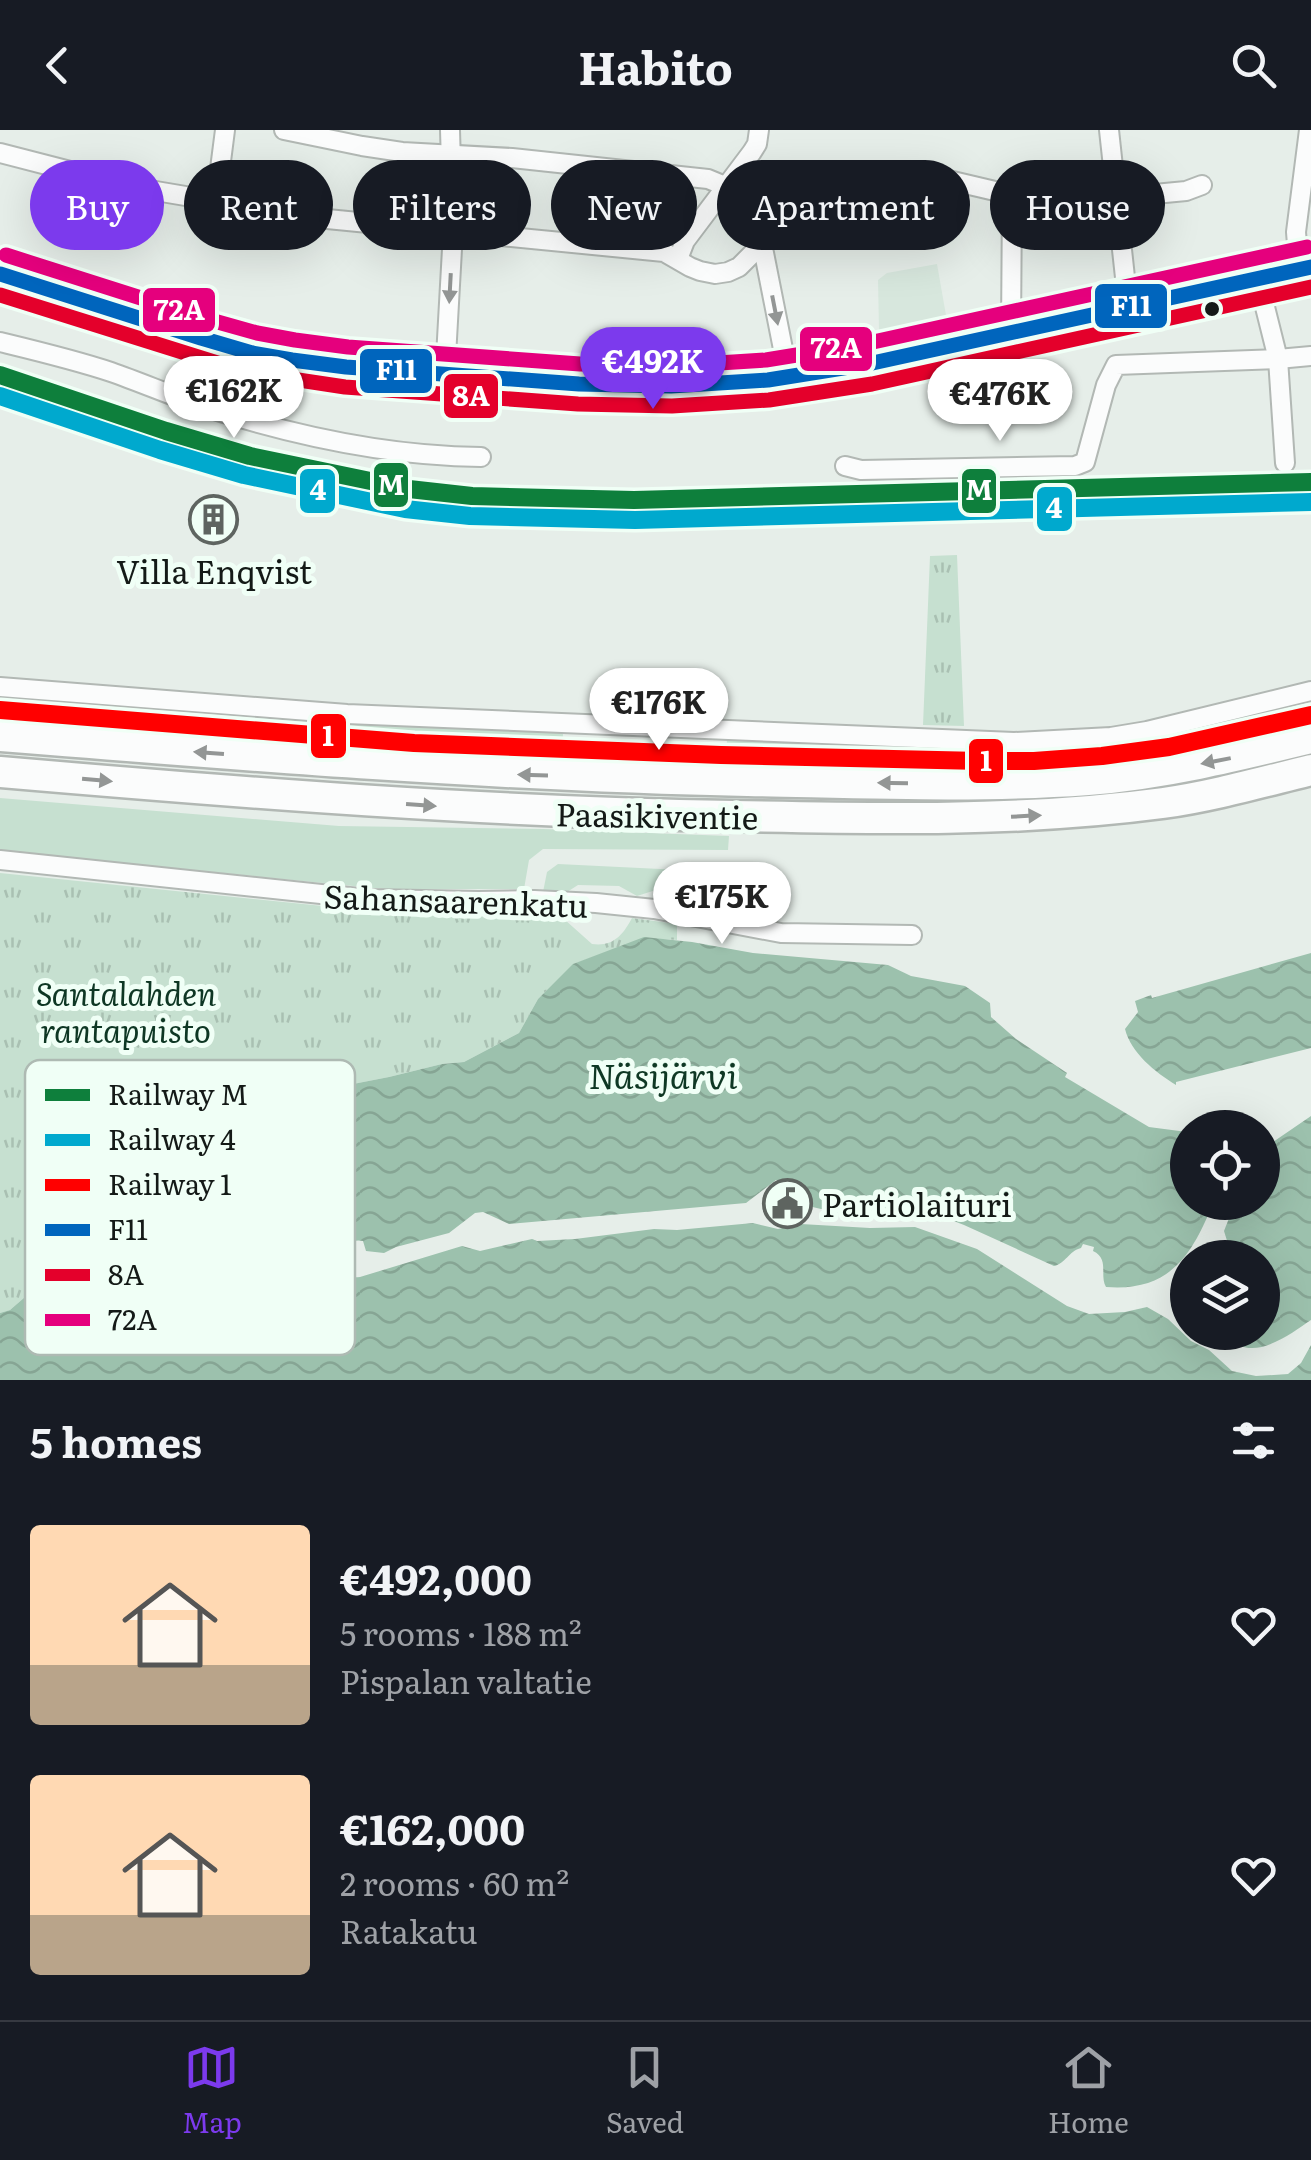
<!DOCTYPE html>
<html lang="en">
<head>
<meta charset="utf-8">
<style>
	body { margin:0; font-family:Literata,serif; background:#20242c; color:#f1f3f6; height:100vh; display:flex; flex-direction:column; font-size:38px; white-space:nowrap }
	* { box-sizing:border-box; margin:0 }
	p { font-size:32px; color:#9ea1a6 }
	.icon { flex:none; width:55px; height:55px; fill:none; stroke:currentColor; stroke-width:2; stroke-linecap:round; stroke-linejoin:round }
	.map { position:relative; height:1250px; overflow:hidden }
	.side { display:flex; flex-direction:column; background:#171b24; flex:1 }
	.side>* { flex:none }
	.hud { position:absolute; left:30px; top:30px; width:1252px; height:90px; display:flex; gap:20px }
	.fabs { position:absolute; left:1170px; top:980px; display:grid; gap:20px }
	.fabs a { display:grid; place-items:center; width:110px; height:110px; border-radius:50%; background:#171b24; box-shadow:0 10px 40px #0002; font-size:50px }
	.price { position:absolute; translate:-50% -85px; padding:0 22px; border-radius:35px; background:#fff; color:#222; font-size:32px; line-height:65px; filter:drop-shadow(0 2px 5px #0008) }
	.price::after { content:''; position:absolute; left:50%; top:60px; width:30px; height:22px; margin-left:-15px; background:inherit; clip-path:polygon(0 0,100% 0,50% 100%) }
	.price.active { background:#7c3aed; color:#fff }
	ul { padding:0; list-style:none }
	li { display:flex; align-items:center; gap:30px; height:250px; padding:0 30px }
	li span { display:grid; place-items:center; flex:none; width:280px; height:200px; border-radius:10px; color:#555 }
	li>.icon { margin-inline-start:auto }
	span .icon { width:120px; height:120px; fill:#fffc; stroke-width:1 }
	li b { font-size:42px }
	h2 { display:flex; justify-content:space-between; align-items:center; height:120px; padding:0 30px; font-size:42px }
	.tag { padding:0 35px; border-radius:45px; background:#171b24; box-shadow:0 10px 40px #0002; font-size:35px; line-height:90px }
	.tag.active { background:#7c3aed; color:#fff }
	header { display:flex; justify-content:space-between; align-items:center; height:130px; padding:0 30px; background:#171b24; font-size:45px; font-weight:700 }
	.tabs { display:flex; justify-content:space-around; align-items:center; height:140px; border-top:2px solid #363941; background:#171b24; font-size:28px; color:#9ea1a6 }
	.tabs a { display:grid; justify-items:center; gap:5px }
	.tabs .active { color:#7c3aed }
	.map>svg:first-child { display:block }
	.built { fill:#d7e7dd }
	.grass { fill:#c6e0d0 }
	.park { fill:url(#park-tufts) }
	.water { fill:url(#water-waves) }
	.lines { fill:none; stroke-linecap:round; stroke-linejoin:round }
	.street-casing { stroke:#b2b8b4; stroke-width:22 }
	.secondary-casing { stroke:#b2b8b4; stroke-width:28 }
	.highway-casing { stroke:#b2b8b4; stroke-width:35 }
	.street { stroke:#fbfcfc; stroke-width:18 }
	.secondary { stroke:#fbfcfc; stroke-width:22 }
	.highway { stroke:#fbfcfc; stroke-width:30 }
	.bus-1-casing { stroke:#f0fff6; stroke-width:22 }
	.bus-2-casing { stroke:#f0fff6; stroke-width:22 }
	.bus-3-casing { stroke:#f0fff6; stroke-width:22 }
	.bus-1 { stroke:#0065bd; stroke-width:15 }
	.bus-2 { stroke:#e4002b; stroke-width:15 }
	.bus-3 { stroke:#e5007d; stroke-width:15 }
	.rail-1-casing { stroke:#f0fff6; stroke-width:25 }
	.rail-2-casing { stroke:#f0fff6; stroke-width:25 }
	.rail-3-casing { stroke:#f0fff6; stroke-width:25 }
	.rail-1 { stroke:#0e7f3c; stroke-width:18 }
	.rail-2 { stroke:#00a9ce; stroke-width:18 }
	.rail-3 { stroke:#f00; stroke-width:18 }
	.oneway { fill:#939695 }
	.bus-dot { fill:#141a17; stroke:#f0fff6; stroke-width:4 }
	.labels { text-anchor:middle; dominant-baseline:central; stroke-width:10; stroke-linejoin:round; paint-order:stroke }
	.poi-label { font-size:32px; fill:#141a17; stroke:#f0fff6 }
	.street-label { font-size:32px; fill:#141a17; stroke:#f0fff6 }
	.park-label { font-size:32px; font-style:italic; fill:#0e3724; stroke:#f0fff6 }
	.water-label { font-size:35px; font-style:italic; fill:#0f3824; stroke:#f0fff6 }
	.key { fill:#f0fff6; stroke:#aebab3; stroke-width:2.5 }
	.key-label { font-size:28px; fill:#141a17 }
	.line-badge { stroke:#f0fff6; stroke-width:4 }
	.badge-label { font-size:28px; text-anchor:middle; font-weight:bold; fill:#fff }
</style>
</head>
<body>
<header><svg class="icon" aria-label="back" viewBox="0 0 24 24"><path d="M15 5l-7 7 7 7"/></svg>Habito<svg class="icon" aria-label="search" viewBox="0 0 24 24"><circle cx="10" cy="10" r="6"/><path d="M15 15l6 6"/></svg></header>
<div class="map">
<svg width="1311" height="1250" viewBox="0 0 1311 1250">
	<defs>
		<pattern id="park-tufts" width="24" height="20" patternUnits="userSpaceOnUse" patternTransform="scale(2.5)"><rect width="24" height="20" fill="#c6e0d0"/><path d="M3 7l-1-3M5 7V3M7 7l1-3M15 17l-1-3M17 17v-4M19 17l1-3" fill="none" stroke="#a9c0b2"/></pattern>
		<pattern id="water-waves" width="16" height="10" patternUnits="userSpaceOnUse" patternTransform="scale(2.5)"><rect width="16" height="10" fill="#9cc1ad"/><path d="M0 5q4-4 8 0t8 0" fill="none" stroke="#86a594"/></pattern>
	</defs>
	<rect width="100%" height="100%" fill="#e6eee9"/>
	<g class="built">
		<path d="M 937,134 L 947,191 L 915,198 L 879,200 L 878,150 L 887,143 Z"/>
		<path d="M 0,240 L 108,273 L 195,302 L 291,328 L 373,345 L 433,353 L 634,360 L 1311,345 L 1311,370 L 635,388 L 496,386 L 374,371 L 302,357 L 251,344 L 0,265 Z"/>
		<path d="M 1289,578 L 1293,594 L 1230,610 L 1126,629 L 1049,636 L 952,639 L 953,617 L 1162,604 Z"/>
	</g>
	<g class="grass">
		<path d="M 0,563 L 389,595 L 563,602 L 562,632 L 290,615 L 0,592 Z"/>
		<path d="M 727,608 L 953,617 L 952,639 L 726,635 Z"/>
		<path d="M 0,668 L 339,696 L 543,699 L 729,706 L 728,720 L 543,719 L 529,730 L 524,759 L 384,759 L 0,721 Z"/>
		<path d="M 558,734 L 681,740 L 681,752 L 637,766 L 619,756 L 578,755 L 567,762 L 543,762 L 547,742 Z"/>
	</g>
	<g class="park">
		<path d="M 957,425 L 964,596 L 923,595 L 930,426 Z"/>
		<path d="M 0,743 L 362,780 L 555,781 L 592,814 C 613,817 623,805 632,788 L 677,794 L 677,810 L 644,808 L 574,834 L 538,869 L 519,903 L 464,932 L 442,934 L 389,947 L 271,970 L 133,1007 L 97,1025 L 57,1065 L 47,1092 L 40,1149 L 25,1167 L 10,1180 L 0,1183 Z"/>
	</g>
	<g class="water">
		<path d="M 644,807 L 692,812 L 753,823 L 888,835 L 911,846 L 965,856 L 990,873 L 991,887 L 1016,909 L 1067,943 L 1065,947 L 1149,997 L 1187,1002 L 1188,1072 L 1213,1073 C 1192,1126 1169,1162 1106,1157 C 1099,1145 1110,1129 1093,1121 L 1094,1117 L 1083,1114 L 1081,1118 C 1069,1121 1065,1134 1054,1136 L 964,1095 L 920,1078 L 821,1079 L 804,1075 L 789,1055 L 776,1050 L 746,1073 L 509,1094 L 483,1082 L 475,1083 L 449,1103 L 396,1117 L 384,1123 L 366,1121 L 363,1111 C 335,1105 326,1152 360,1147 L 462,1116 L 480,1121 L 532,1109 L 537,1111 L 575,1109 L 654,1099 L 677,1100 L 753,1093 L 778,1099 L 801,1094 L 870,1098 L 915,1097 L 977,1119 L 1067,1176 L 1089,1184 L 1125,1182 L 1147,1177 L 1168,1189 L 1191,1211 L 1209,1220 L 1232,1241 L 1256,1246 L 1288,1244 L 1301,1233 L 1311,1215 L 1311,1250 L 0,1250 L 0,1183 L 10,1180 L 25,1167 L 40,1149 L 47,1092 L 57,1064 L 97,1025 L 132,1007 L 271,970 L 389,947 L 442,934 L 464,932 L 519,903 L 538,869 L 573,834 Z"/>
		<path d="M 1311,823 L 1311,918 L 1176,952 L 1176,955 C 1155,942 1131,923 1125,899 L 1138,882 L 1135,871 L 1151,865 L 1152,868 Z"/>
		<path d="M 1311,986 L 1311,1190 C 1289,1205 1247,1237 1227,1203 L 1262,1202 L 1262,1128 L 1232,1127 L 1224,1101 L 1235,1073 L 1262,1072 L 1263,1030 L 1273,1012 Z"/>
	</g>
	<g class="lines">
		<defs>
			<g id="street">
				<path d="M 284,0 L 362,16 L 402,22 L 512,28 L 708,49 L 725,56"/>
				<path d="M 1109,0 L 1128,175"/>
				<path d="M 0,23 L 132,57 L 317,88 L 664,122 L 690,137 L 700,141 L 715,144 L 728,142 L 739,137 L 771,105 L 878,68 L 944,49 L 1012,65 L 1076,64 L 1123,67 L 1186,61 L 1202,55"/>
				<path d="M 216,70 L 225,0"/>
				<path d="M 760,114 L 764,123 L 783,219 L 786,247"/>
				<path d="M 678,129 L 685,111 L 752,22 L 757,14 L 759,0"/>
				<path d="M 1299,139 L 1296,102 L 1309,0"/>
				<path d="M 1258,149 L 1278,229 L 1285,333"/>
				<path d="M 1011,202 L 1012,65"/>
				<path d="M 0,212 C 37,221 75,230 111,242 C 145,254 177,268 211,279 C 299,307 389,326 481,327"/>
				<path d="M 445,245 L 453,101 L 450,0"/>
				<path d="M 845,336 L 861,340 L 1075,336 L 1085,332 L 1106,255 L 1116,235 L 1278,229 L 1311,226"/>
				<path d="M 0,557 L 347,584 L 1014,612 L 1111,607 L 1147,601 L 1311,561"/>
				<path d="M 0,730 L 368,769 L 478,771 L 534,770 L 596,773 L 654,779 L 781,803 L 912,805"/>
			</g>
			<path id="secondary" d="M 0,144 L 201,208 L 252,223 L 292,230 L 346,237 L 579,254 L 671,256 L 768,250 L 868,234 L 1311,137"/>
			<g id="highway">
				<path d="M 0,606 C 249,626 498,646 748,651 C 861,653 975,658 1088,650 C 1164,644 1237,626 1311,608"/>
				<path d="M 0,642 C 244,663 488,682 733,686 C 876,689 1020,692 1163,673 C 1213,666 1262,652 1311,640"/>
			</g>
		</defs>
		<use href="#street" class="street-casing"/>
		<use href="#secondary" class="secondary-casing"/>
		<use href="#highway" class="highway-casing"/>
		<use href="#street" class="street"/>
		<use href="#secondary" class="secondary"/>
		<use href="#highway" class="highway"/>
		<defs>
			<path id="bus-1" d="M 0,144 L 201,208 L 252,223 L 292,230 L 346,237 L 579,254 L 671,256 L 768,250 L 868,234 L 1311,137"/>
			<path id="bus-2" d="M 0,165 L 246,242 L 345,257 L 578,274 L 672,276 L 769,270 L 872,254 L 1311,157"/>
			<path id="bus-3" d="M 6,125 L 207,189 L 257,203 L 295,210 L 348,217 L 580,234 L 671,236 L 766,230 L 864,214 L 1307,117"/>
		</defs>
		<use href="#bus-1" class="bus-1-casing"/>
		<use href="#bus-2" class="bus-2-casing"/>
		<use href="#bus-3" class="bus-3-casing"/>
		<use href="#bus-1" class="bus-1"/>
		<use href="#bus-2" class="bus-2"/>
		<use href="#bus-3" class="bus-3"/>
		<defs>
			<path id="rail-1" d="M 0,245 L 166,301 L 250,326 L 409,359 L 472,366 L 634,370 L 1311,352"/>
			<path id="rail-2" d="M 0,266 L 160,320 L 244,345 L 405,379 L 470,386 L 635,390 L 1311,372"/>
			<path id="rail-3" d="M 0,580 L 414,613 L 721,625 L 981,631 L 1034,631 L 1102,626 L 1169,617 L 1311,585"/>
		</defs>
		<use href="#rail-1" class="rail-1-casing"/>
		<use href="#rail-2" class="rail-2-casing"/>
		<use href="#rail-3" class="rail-3-casing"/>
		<use href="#rail-1" class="rail-1"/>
		<use href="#rail-2" class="rail-2"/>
		<use href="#rail-3" class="rail-3"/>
	</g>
	<defs><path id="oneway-solid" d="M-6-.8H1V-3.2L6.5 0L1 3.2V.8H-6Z" transform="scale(2.5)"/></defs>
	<g class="oneway">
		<use href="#oneway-solid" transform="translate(450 158) rotate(93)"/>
		<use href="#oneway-solid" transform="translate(775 180) rotate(79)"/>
		<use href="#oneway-solid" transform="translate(209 623) rotate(-176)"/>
		<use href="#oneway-solid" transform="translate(1216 631) rotate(169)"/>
		<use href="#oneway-solid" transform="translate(533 645) rotate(-178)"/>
		<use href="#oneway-solid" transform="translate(97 650) rotate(5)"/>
		<use href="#oneway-solid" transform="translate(893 653) rotate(-179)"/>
		<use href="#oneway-solid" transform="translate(421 675) rotate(4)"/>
		<use href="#oneway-solid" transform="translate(1026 686) rotate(-3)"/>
	</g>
	<defs>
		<symbol id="building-ring" viewBox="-11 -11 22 22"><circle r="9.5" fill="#f0fff6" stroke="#5e6460" stroke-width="1.5"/><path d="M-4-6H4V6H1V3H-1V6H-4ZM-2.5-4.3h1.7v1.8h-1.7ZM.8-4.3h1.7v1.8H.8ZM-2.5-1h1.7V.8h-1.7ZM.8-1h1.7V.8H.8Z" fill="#5e6460"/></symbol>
		<symbol id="civic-ring" viewBox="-11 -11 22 22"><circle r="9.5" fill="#f0fff6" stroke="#5e6460" stroke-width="1.5"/><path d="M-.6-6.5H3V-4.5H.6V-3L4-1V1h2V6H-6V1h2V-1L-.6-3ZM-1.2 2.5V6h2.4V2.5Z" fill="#5e6460"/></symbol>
	</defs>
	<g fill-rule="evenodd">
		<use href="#building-ring" x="186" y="362" width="55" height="55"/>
		<use href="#civic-ring" x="760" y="1046" width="55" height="55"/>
	</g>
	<circle class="bus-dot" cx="1212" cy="179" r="9"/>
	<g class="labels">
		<g class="poi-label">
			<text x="214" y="440">Villa Enqvist</text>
			<text x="822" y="1073" text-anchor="start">Partiolaituri</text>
		</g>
		<g class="street-label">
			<text transform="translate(657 684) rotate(1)">Paasikiventie</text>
			<text transform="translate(456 769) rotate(2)">Sahansaarenkatu</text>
		</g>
		<g class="park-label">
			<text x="126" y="862">Santalahden<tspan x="126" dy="37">rantapuisto</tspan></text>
		</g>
		<g class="water-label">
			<text x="663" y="944">Näsijärvi</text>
		</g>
	</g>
	<rect x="25" y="930" width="330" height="295" rx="15" class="key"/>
	<rect x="45" y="959" width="45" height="12" fill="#0e7f3c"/>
	<rect x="45" y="1004" width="45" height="12" fill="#00a9ce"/>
	<rect x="45" y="1049" width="45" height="12" fill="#f00"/>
	<rect x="45" y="1094" width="45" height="12" fill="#0065bd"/>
	<rect x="45" y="1139" width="45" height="12" fill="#e4002b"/>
	<rect x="45" y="1184" width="45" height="12" fill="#e5007d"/>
	<g class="key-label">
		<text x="108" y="975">Railway M</text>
		<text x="108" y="1020">Railway 4</text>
		<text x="108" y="1065">Railway 1</text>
		<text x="108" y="1110">F11</text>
		<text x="108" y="1155">8A</text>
		<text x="108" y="1200">72A</text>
	</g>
	<g class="line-badge">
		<rect x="1093" y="152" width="76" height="48" rx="10" fill="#0065bd"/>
		<rect x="141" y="156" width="76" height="48" rx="10" fill="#e5007d"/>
		<rect x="798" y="195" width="76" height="48" rx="10" fill="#e5007d"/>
		<rect x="358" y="217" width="76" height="48" rx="10" fill="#0065bd"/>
		<rect x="442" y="242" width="58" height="48" rx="10" fill="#e4002b"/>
		<rect x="372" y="331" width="38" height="48" rx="10" fill="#0e7f3c"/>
		<rect x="298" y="337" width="39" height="48" rx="10" fill="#00a9ce"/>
		<rect x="960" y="337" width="38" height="48" rx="10" fill="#0e7f3c"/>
		<rect x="1035" y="355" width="39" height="48" rx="10" fill="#00a9ce"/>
		<rect x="309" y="582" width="39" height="48" rx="10" fill="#f00"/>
		<rect x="967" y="607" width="38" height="48" rx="10" fill="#f00"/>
	</g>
	<g class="badge-label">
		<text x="1131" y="186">F11</text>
		<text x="179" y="190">72A</text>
		<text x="836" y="228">72A</text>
		<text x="396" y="250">F11</text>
		<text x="471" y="276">8A</text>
		<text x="391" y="365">M</text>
		<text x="318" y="370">4</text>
		<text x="979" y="370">M</text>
		<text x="1054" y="388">4</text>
		<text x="328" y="616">1</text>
		<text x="986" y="641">1</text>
	</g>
</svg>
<div class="fabs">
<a><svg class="icon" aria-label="locate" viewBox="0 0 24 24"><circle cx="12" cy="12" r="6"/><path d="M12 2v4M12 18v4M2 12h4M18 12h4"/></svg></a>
<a><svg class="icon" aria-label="layers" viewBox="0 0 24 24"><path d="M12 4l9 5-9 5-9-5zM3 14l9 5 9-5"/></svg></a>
</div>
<b class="price active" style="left:653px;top:282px">€492K</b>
<b class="price" style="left:234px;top:311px">€162K</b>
<b class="price" style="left:1000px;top:314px">€476K</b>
<b class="price" style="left:659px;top:623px">€176K</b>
<b class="price" style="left:722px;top:817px">€175K</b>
<div class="hud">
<a class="tag active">Buy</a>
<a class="tag">Rent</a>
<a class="tag">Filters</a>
<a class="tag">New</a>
<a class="tag">Apartment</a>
<a class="tag">House</a>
</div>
</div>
<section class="side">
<h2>5 homes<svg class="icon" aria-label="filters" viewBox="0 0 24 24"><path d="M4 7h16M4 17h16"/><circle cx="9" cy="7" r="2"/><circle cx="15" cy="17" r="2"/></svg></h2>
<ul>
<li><span style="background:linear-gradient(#ffd9b3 70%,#b9a48a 0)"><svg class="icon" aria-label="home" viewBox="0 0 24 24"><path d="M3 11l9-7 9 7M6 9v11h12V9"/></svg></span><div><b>€492,000</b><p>5 rooms · 188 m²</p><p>Pispalan valtatie</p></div><svg class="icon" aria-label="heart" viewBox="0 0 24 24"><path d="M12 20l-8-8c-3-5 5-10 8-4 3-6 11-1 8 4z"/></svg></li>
<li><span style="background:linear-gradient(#ffd9b3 70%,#b9a48a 0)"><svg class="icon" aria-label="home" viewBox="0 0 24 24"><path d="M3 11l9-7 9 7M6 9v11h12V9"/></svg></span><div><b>€162,000</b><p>2 rooms · 60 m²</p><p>Ratakatu</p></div><svg class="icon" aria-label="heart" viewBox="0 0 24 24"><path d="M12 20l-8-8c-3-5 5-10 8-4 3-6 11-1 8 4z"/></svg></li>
</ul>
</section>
<nav class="tabs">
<a class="active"><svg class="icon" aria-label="map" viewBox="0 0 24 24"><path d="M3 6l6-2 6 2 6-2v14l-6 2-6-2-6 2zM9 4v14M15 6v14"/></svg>Map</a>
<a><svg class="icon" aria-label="saved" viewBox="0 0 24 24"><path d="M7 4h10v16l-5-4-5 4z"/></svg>Saved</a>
<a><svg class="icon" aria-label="home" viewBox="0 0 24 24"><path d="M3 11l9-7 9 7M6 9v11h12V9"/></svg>Home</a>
</nav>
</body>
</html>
